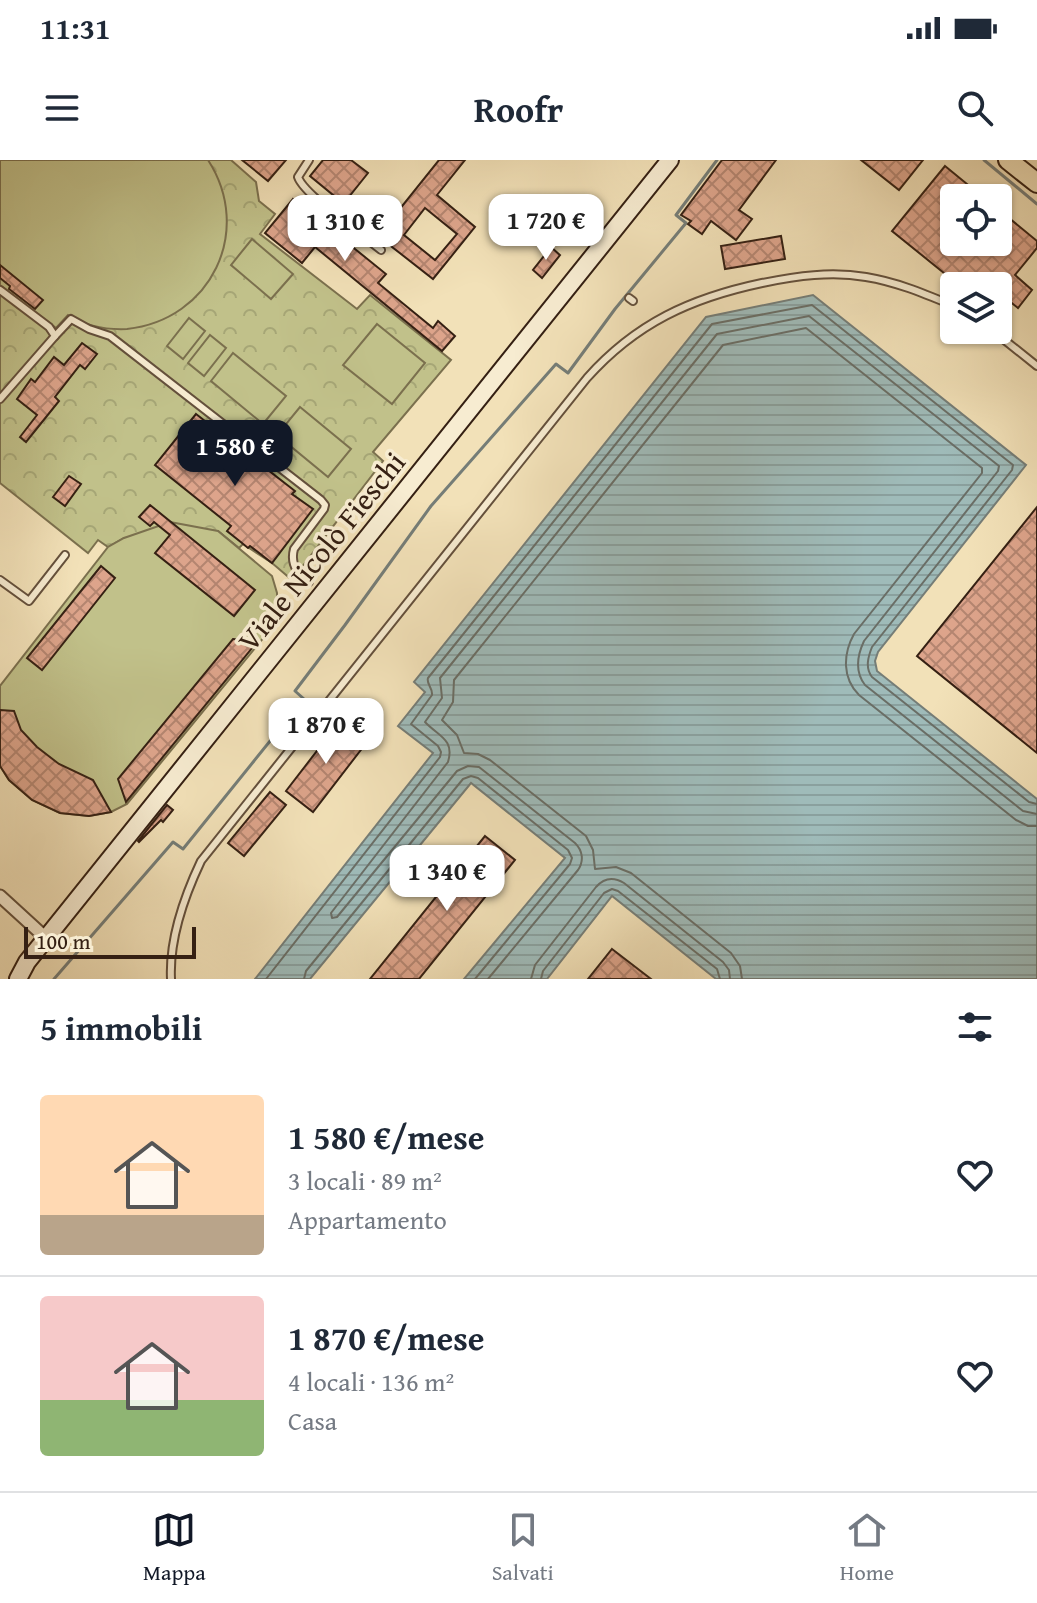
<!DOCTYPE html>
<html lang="it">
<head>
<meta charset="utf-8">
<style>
	body { margin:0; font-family:"Gentium Book Plus",serif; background:#f2f2f3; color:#1f2937; height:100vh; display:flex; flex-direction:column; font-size:30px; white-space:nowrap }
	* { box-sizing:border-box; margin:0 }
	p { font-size:26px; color:#747a83 }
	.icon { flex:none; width:44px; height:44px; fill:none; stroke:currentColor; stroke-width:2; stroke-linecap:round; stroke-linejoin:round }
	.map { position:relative; height:819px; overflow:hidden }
	.side { display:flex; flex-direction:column; background:#fff; flex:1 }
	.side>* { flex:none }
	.fabs { position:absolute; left:940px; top:24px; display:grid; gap:16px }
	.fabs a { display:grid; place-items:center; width:72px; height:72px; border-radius:8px; background:#fff; box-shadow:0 2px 6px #0004; font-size:40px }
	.scale { position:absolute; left:24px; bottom:20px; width:172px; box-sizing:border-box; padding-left:8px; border:4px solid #352013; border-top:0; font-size:22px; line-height:28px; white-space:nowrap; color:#352013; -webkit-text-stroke:6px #f7ecd1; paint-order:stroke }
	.price { position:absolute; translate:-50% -68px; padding:0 18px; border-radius:16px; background:#fff; color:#222; font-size:26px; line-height:52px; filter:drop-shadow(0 2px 4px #0008) }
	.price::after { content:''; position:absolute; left:50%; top:48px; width:24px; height:18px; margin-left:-12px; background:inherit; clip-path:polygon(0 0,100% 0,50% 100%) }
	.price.active { background:#111827; color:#fff }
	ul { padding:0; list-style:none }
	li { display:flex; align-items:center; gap:24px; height:200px; padding:0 40px }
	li+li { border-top:2px solid #e0e1e3 }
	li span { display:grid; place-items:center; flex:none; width:224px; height:160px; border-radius:8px; color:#555 }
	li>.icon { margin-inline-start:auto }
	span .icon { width:96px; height:96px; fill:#fffc; stroke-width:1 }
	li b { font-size:34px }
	h2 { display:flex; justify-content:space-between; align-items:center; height:96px; padding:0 40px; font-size:34px }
	.status { display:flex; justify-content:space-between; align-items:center; height:56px; padding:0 40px; background:#fff; direction:ltr }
	.status svg { height:22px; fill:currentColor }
	header { display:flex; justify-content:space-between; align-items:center; height:104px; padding:0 40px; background:#fff; font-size:36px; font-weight:800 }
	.tab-bar { display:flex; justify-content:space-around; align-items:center; height:112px; border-top:2px solid #e0e1e3; background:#fff; font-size:22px; color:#747a83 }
	.tab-bar a { display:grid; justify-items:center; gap:4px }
	.tab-bar .active { color:#111827 }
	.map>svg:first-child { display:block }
	.forest { fill:url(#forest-crowns); stroke:#7b704e; stroke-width:2 }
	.pitch { fill:#c1c18a; stroke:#7b704e; stroke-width:2 }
	.water { fill:url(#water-rules); stroke:#757d77; stroke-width:2 }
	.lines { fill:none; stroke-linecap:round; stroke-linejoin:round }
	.shore { stroke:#6a6e66; stroke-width:2 }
	.stream { stroke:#757d77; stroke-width:3 }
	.building { fill:url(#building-cross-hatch); stroke:#352013; stroke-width:2; fill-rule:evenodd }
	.service-casing { stroke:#64503c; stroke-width:10 }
	.minor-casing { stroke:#64503c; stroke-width:15 }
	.secondary-casing { stroke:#352013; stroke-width:20 }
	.primary-casing { stroke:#352013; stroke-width:22 }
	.service { stroke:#f7ecd1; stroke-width:6 }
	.minor { stroke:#f7ecd1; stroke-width:11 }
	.secondary { stroke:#f7ecd1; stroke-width:16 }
	.primary { stroke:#f2e1b8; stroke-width:18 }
	.labels { text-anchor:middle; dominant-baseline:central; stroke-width:7; stroke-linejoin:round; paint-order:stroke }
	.street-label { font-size:30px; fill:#352013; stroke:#f7ecd1 }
</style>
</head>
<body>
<div class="status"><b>11:31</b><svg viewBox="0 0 49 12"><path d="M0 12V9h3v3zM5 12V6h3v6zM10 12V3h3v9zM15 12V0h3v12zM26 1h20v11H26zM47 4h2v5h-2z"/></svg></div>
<header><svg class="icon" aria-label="menu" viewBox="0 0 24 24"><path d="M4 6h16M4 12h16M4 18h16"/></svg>Roofr<svg class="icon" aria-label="search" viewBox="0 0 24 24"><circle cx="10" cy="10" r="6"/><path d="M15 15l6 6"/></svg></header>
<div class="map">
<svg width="1037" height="819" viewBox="0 0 1037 819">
	<defs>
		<pattern id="forest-crowns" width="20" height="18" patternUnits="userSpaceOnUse" patternTransform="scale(2)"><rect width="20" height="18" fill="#c1c18a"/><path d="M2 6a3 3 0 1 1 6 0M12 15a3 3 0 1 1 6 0" fill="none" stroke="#a6a676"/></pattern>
		<pattern id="water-rules" width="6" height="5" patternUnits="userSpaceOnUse" patternTransform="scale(2)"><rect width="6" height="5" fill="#9fbbb9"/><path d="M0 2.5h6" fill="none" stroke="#8aa09e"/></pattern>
		<pattern id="building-cross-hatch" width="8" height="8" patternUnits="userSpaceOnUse" patternTransform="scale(2)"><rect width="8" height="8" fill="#dda48b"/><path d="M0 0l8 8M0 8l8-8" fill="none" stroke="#b48570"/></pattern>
	</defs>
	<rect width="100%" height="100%" fill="#f2e1b8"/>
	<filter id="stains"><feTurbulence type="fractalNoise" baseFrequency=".0025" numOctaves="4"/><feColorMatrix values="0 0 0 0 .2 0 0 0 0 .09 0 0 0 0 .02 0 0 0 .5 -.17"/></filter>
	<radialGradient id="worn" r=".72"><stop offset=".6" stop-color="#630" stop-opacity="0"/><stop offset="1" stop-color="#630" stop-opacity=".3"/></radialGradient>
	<path class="forest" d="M 0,0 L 231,0 L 256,22 L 259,41 L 275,54 L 260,74 L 357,149 L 370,135 L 451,200 L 373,292 L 383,301 L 292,420 L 272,403 L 243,384 L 239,388 L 218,371 L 124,378 L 108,387 L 98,380 L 88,393 L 0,323 Z"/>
	<g class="pitch">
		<path d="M 0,0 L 208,0 C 254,71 211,160 127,169 C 106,170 86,166 68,155 L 56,168 L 0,125 Z"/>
		<path d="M 252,79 L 293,114 L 271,139 L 231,105 Z"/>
		<path d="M 189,158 L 205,171 L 183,199 L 167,186 Z"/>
		<path d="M 377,164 L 425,203 L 392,244 L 343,205 Z"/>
		<path d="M 210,175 L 226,188 L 204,216 L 188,203 Z"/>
		<path d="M 233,193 L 286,236 L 263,264 L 211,221 Z"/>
		<path d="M 300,247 L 351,289 L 328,317 L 277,275 Z"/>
		<path d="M 170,362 L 218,371 L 272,416 L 277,433 L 277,455 L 265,476 L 127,644 L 111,652 L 89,656 L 60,653 L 32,640 L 9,620 L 0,606 L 0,526 L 108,387 L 124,378 Z"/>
	</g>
	<path class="water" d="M 813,135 L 1026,305 L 878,492 L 875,501 L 877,511 L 1037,639 L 1037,819 L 716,819 L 612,736 L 547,819 L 464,819 L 565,698 L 471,623 L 310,819 L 255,819 L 433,593 L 398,566 L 425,532 L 414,522 L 706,157 Z"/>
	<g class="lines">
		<g class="shore">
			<path d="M 266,819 L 440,597 L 441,592 L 438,586 L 411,564 L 432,535 C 433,528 426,524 428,518 L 712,164 L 812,145 L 1013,305 L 1012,310 L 872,487 C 868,497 865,508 872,517 L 1029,642 L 1037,644"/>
			<path d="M 304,819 L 306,811 L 463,619 L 471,616 L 478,618 L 568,690 L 572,698 L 570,704 L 475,819"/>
			<path d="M 488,819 L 578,710 C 584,701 583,691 575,683 L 479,607 L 468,606 L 457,611 L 337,757 L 332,758 L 331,753 L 448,602 C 455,579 438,576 425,562 L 442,538 L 440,518 L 717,174 L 809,156 L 999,306 L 998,311 L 864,481 C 857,496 855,512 865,525 L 1023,651 L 1037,654"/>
			<path d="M 531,819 L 535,805 L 596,727 C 604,718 614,717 624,723 L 723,802 L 729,810 L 730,819"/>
			<path d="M 541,819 L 543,811 L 604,733 L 612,729 L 618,731 L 717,809 L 720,819"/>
			<path d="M 742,819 L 740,806 L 731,793 L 631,713 L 616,707 L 595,709 L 593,690 L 586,676 L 490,600 L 478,594 L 464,593 L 457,575 L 442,560 L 453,542 L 454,520 L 723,185 L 806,168 L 982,308 L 982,313 L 854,474 C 843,494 842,518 859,535 L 1016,660 L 1028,666 L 1037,666"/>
		</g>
		<g class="stream">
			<path d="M 984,0 L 1037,44"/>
			<path d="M 54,819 L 173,682 L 183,689 L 304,539 L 295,531 L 345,465 L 431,346 L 556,204 L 568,213 L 615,149 L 686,63 L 676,55 L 717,0"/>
		</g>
	</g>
	<g class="building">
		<path d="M 242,0 L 286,0 L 268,21 Z"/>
		<path d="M 323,0 L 351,0 L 368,13 L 340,48 L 330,39 L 333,35 L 310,16 Z"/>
		<path d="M 439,0 L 465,0 L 437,35 L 475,67 L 433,119 L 378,76 ZM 425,48 L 457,74 L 435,100 L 404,75 Z"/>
		<path d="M 722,0 L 776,0 L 739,50 L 752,59 L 736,80 L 711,61 L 702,74 L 688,64 L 691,61 L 681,55 Z"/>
		<path d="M 861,0 L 923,0 L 899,30 Z"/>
		<path d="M 945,6 L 984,38 L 954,38 L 954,82 L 998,82 L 998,49 L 1037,81 L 1037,88 L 1015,115 L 1032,130 L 1018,148 L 998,132 L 998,126 L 960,126 L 892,71 Z"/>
		<path d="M 293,39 L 386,114 L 378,123 L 433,168 L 438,161 L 455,176 L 442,191 L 315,87 L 302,103 L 265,73 Z"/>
		<path d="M 574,58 L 584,65 L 573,79 L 564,72 Z"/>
		<path d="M 781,76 L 785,99 L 725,109 L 721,86 Z"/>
		<path d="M 551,87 L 560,95 L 542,118 L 533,110 Z"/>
		<path d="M 0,105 L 43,140 L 35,149 L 9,129 L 10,126 L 0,118 Z"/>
		<path d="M 82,183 L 97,194 L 85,209 L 80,205 L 55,237 L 59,241 L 26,282 L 20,277 L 37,255 L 17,239 L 31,219 L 35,222 L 54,197 L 64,205 Z"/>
		<path d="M 196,254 L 295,331 L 292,334 L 313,349 L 272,403 L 250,386 L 248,388 L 242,383 L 227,371 L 231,366 L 155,305 Z"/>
		<path d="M 69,316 L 81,324 L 65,346 L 53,337 Z"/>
		<path d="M 150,345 L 255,430 L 234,456 L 155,393 L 170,375 L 154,362 L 150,366 L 139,357 Z"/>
		<path d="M 1037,347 L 1037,593 L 917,496 Z"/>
		<path d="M 101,406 L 115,418 L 42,510 L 27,498 Z"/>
		<path d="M 233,479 L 257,482 L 126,642 L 118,619 Z"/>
		<path d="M 0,550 L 14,551 L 21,570 L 37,587 L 59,604 L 93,620 L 111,652 L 89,656 L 60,653 L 32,640 L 9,620 L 0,606 Z"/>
		<path d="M 340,561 L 367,582 L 313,652 L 286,631 Z"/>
		<path d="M 270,632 L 286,645 L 244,696 L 228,683 Z"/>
		<path d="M 167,645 L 173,650 L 163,662 L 161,660 L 139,682 L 138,681 Z"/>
		<path d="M 485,676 L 515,700 L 419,819 L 370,819 Z"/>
		<path d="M 612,789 L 651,819 L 588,819 Z"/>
	</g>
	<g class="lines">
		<defs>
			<g id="service">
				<path d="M 309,0 L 298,17 C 304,35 363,75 381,90"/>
				<path d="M 0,130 L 49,167 L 55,176 L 0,239"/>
				<path d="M 629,138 L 633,141"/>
				<path d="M 992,170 L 1037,206"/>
				<path d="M 55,176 L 71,159 L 89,169 L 110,176 L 321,340 L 325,345 L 324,349 L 294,389 C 290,404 297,414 309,422"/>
				<path d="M 0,420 L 29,441 L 65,395"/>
				<path d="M 171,819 C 169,778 184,737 201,701 L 587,218 C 636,163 691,138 762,123 C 797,116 831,111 866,117 C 897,122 925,134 954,146"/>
			</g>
			<path id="minor" d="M 0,736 L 47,779"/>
			<path id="secondary" d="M 18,819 L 27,802 L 670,0"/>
			<path id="primary" d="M 1008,0 L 1037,23"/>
		</defs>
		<use href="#service" class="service-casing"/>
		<use href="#minor" class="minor-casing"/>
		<use href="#secondary" class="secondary-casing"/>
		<use href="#primary" class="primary-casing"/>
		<use href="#service" class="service"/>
		<use href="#minor" class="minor"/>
		<use href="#secondary" class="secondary"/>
		<use href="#primary" class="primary"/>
	</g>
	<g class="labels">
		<g class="street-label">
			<text transform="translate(321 391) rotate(-51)">Viale Nicolò Fieschi</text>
		</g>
	</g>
	<rect width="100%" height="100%" filter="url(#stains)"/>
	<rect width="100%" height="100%" fill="url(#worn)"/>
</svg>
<div class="fabs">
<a><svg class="icon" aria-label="locate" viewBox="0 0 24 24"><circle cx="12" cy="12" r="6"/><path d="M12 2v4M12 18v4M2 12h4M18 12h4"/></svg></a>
<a><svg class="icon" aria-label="layers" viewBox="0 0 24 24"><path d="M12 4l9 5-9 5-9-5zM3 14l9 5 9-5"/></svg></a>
</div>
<div class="scale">100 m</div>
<b class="price" style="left:546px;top:102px">1 720 €</b>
<b class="price" style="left:345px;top:103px">1 310 €</b>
<b class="price active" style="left:235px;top:328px">1 580 €</b>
<b class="price" style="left:326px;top:606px">1 870 €</b>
<b class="price" style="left:447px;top:753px">1 340 €</b>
</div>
<section class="side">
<h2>5 immobili<svg class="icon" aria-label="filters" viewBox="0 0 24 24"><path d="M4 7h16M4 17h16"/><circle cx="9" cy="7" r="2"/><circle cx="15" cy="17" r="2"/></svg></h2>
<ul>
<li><span style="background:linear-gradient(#ffd9b3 75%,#b9a48a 0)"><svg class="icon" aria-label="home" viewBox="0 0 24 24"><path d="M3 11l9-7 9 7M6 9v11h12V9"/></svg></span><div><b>1 580 €/mese</b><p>3 locali · 89 m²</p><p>Appartamento</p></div><svg class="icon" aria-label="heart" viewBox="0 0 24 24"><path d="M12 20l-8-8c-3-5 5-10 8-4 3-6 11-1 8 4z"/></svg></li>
<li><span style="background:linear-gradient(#f6c9c9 65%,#8fb573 0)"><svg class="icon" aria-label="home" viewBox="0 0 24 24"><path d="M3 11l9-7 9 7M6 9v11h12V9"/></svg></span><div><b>1 870 €/mese</b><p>4 locali · 136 m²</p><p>Casa</p></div><svg class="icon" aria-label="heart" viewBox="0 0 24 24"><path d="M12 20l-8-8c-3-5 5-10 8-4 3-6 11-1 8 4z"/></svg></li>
</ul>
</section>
<nav class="tab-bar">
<a class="active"><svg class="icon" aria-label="map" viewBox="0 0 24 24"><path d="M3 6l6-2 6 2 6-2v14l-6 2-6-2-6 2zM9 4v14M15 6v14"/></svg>Mappa</a>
<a><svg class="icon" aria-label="saved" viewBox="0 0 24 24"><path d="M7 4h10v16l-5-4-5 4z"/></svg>Salvati</a>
<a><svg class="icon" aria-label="home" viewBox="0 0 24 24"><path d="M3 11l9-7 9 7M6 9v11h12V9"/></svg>Home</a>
</nav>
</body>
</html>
